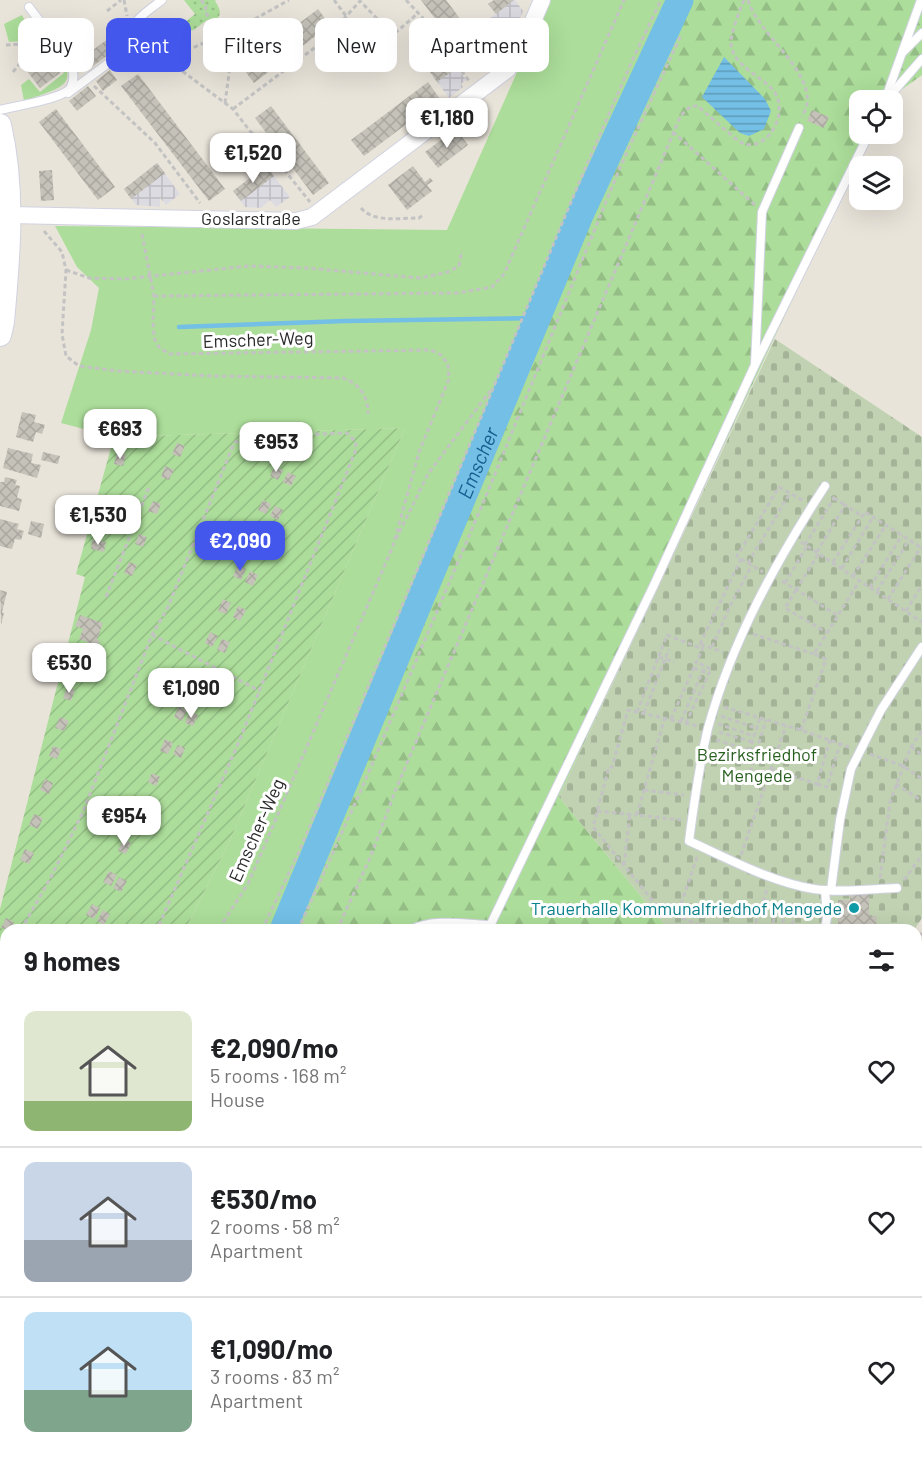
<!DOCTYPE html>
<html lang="en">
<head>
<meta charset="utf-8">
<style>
	body { margin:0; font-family:Barlow,sans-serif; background:#f6f6f6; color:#202124; height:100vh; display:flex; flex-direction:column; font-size:22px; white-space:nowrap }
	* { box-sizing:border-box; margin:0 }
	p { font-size:20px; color:#757577 }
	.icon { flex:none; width:33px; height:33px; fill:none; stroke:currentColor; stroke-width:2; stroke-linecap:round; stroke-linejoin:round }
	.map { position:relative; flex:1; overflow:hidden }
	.drawer { position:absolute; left:0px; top:924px; width:922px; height:536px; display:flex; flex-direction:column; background:#fff; border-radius:18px 18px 0 0; box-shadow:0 6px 24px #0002 }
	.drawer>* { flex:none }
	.banner { position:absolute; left:18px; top:18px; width:600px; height:54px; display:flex; gap:12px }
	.controls { position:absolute; left:849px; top:90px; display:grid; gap:12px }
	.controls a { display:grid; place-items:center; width:54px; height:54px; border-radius:12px; background:#fff; box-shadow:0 6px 24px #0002; font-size:30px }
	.price { position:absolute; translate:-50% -51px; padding:0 14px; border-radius:12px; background:#fff; color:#222; font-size:20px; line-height:39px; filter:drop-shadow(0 2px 3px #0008) }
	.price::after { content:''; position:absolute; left:50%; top:36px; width:18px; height:14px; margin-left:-9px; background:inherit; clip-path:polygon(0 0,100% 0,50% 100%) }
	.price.on { background:#4357ed; color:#fff }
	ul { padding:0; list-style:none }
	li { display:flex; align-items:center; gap:18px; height:150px; padding:0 24px }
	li+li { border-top:2px solid #e0e0e0 }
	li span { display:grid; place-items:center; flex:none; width:168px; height:120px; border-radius:12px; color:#555 }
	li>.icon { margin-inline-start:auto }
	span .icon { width:72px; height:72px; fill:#fffc; stroke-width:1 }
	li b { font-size:26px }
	h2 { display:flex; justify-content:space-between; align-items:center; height:72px; padding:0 24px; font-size:26px }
	.pill { padding:0 21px; border-radius:12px; background:#fff; box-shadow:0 6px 24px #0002; font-size:21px; line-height:54px }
	.pill.on { background:#4357ed; color:#fff }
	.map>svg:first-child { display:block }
	.industrial { fill:url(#industrial-grid) }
	.grass { fill:#acdd9a }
	.forest { fill:url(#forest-firs) }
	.cemetery { fill:url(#cemetery-stones) }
	.park { fill:url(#park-dots) }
	.garden { fill:url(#garden-furrows) }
	.pitch { fill:#bde496 }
	.water { fill:url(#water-rules) }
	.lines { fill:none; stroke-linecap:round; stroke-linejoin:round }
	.stream { stroke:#73bfe6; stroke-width:4.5 }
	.river { stroke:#73bfe6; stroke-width:27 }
	.building { fill:url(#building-cross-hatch) }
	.lane-casing { stroke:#d0d2e0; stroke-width:10 }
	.street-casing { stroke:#d0d2e0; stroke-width:18 }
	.secondary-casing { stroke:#d0d2e0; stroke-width:24 }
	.path { stroke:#c3c3c3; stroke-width:3; stroke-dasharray:4.5 3; stroke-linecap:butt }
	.lane { stroke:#fff; stroke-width:8 }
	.street { stroke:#fff; stroke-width:16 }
	.secondary { stroke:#fff; stroke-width:22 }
	.culture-dot { fill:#0f9aa8; stroke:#fff; stroke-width:2 }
	.labels { text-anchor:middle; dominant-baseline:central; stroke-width:6; stroke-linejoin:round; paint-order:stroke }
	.street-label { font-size:18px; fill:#282828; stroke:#fff }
	.park-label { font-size:18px; fill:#275f1e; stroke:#fff }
	.culture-label { font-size:18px; fill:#0d838f; stroke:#fff; text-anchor:end }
	.water-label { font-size:20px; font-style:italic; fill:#165c8e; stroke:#fff }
</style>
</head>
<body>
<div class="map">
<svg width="922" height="1459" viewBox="0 0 922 1459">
	<defs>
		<pattern id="industrial-grid" width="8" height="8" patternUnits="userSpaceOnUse" patternTransform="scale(1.5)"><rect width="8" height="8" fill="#dddbe2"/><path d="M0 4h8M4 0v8" fill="none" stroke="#bebcc2"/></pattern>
		<pattern id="forest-firs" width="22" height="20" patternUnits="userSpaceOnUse" patternTransform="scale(1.5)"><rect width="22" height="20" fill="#acdd9a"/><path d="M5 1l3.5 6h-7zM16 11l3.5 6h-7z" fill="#94be85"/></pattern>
		<pattern id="cemetery-stones" width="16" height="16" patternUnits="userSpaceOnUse" patternTransform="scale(1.5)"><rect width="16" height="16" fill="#c0d2b2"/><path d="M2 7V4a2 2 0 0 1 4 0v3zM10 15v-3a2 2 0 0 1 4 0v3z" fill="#a5b499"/></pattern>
		<pattern id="park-dots" width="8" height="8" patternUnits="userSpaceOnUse" patternTransform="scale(1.5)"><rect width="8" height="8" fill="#acdd9a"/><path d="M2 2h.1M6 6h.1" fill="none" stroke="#94be85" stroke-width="1.8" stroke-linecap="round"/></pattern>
		<pattern id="garden-furrows" width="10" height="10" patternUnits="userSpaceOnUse" patternTransform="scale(1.5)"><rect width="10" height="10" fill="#acdd9a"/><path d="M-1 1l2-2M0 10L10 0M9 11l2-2" fill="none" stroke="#94be85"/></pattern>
		<pattern id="water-rules" width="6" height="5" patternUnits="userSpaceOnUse" patternTransform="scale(1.5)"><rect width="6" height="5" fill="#73bfe6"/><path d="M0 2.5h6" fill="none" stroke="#5e9bba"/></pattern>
		<pattern id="building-cross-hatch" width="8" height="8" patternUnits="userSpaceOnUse" patternTransform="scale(1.5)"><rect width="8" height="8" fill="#c5c2b9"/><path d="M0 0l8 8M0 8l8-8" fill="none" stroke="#a9a79f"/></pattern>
	</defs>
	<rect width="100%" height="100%" fill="#e9e4da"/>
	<g class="industrial">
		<path d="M 494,0 L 515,0 L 523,11 L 519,21 L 499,36 L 487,20 L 496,14 L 488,4 Z"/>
		<path d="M 449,58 L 466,80 L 461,84 L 463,87 L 449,98 L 430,72 Z"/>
		<path d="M 157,163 L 180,194 L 166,205 L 160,198 L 160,207 L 136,205 L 124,189 Z"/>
		<path d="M 266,166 L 290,197 L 276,207 L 270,200 L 261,208 L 245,207 L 233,191 Z"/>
	</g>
	<g class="grass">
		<path d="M 549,0 L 680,0 L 580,215 L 283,930 L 185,930 L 230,840 L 405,428 L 114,437 L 61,423 L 91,330 L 99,288 L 77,267 L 55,226 L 447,230 Z"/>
		<path d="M 22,15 L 25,21 L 33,18 L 46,36 L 38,40 L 9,42 L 4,24 Z"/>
		<path d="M 49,39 C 82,85 69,85 24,101 L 21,85 L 29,79 L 40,92 L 64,73 L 44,47 L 27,57 L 38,45 Z"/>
		<path d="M 6,1401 L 6,1454 L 200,1454 L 196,1459 L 0,1459 L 0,1403 Z"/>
	</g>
	<g class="forest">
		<path d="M 680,0 L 922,0 L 922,75 L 887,100 L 860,100 L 860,134 L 870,134 L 559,797 L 669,930 L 283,930 L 580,215 Z"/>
		<path d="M 922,938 L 922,1350 L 916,1346 L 916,946 Z"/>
		<path d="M 6,1148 L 6,1260 L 0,1265 L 0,1153 Z"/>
		<path d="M 6,1290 L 6,1401 L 0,1403 L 0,1295 Z"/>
		<path d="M 449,1454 L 543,1454 L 539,1459 L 456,1459 Z"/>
	</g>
	<path class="cemetery" d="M 775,339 L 922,437 L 922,918 L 914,930 L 669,930 L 559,797 Z"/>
	<g class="park">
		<path d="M 184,0 L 216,0 L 215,1 C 220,9 223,14 215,21 L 207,20 L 194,30 L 187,31 L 184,23 L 195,14 Z"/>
		<path d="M 220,1454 L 409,1454 L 416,1459 L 216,1459 Z"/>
	</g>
	<path class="garden" d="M 405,428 L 230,840 L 185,930 L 6,930 L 6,1066 L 0,1060 L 0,909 L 85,577 L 76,574 L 114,437 Z"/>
	<path class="pitch" d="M 275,1454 L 372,1454 L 379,1459 L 274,1459 L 272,1457 Z"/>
	<path class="water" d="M 724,57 L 765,99 L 771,111 L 764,129 L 749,136 L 740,133 L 702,97 Z"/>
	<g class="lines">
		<path class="stream" d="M 179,327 L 345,321 L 538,318"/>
		<g class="river">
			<path id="s1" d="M 283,930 L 580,215 L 680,0"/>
			<path d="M 0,1295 L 6,1290"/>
		</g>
	</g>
	<g class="building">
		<path d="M 421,0 L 446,0 L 491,60 L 475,72 Z"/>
		<path d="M 494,0 L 514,0 L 496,14 L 488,4 Z"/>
		<path d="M 318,9 L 330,25 L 254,83 L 242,67 Z"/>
		<path d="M 116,33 L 124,43 L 92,67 L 85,56 Z"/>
		<path d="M 43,50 L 60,73 L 40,88 L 23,66 Z"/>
		<path d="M 449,58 L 457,68 L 437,82 L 430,72 Z"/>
		<path d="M 110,70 L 117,80 L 103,91 L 96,81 Z"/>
		<path d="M 138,74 L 225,189 L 209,201 L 121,86 Z"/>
		<path d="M 428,82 L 440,99 L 364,156 L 351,140 Z"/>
		<path d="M 88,86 L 96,96 L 77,111 L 69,101 Z"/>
		<path d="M 271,106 L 329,183 L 313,195 L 255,118 Z"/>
		<path d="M 56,109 L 115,187 L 98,200 L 39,122 Z"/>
		<path d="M 812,110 L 829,117 L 824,128 L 807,121 Z"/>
		<path d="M 456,129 L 468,145 L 438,168 L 425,152 Z"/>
		<path d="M 157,163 L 165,173 L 131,199 L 124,189 Z"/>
		<path d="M 266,166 L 274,176 L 241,201 L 233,191 Z"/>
		<path d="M 413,166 L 425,182 L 430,178 L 433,181 L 427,185 L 432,191 L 407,210 L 388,185 Z"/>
		<path d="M 52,170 L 54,200 L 41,201 L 39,171 Z"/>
		<path d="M 22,412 L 36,415 L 34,422 L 45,425 L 42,434 L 36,432 L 33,442 L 16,437 Z"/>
		<path d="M 299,442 L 307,446 L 302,456 L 294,452 Z"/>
		<path d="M 177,443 L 185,446 L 180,457 L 172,454 Z"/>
		<path d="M 8,448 L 33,454 L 31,463 L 41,465 L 37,478 L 3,468 Z"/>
		<path d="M 43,452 L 60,456 L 58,464 L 41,460 Z"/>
		<path d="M 117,453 L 126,455 L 123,466 L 114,464 Z"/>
		<path d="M 165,466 L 174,470 L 169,480 L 161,477 Z"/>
		<path d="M 275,466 L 283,470 L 278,480 L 270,476 Z"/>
		<path d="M 288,472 L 296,476 L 291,486 L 283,482 Z"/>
		<path d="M 5,477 L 17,480 L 15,485 L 20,486 L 17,498 L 22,499 L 19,511 L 0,506 L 0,482 L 4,482 Z"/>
		<path d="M 104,495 L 113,497 L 110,510 L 101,508 Z"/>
		<path d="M 263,500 L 271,504 L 266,514 L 258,510 Z"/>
		<path d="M 153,501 L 161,504 L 157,514 L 148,511 Z"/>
		<path d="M 275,506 L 283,510 L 278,520 L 270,516 Z"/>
		<path d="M 0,519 L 19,524 L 17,529 L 24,531 L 21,540 L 15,539 L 12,549 L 0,546 Z"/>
		<path d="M 31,521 L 44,524 L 41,538 L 28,534 Z"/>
		<path d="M 252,532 L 260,536 L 254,546 L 247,542 Z"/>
		<path d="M 139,534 L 147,537 L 143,547 L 135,544 Z"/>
		<path d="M 263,537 L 271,541 L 266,551 L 258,547 Z"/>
		<path d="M 92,540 L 106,542 L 104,552 L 91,549 Z"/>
		<path d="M 129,562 L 137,565 L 132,576 L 124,573 Z"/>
		<path d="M 238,565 L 246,569 L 241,580 L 233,576 Z"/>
		<path d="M 250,571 L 258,575 L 253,586 L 245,582 Z"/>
		<path d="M 0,590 L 7,592 L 2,612 L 4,613 L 1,625 Z"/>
		<path d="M 223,599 L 231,603 L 226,614 L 218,611 Z"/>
		<path d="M 238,606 L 246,610 L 240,621 L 233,617 Z"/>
		<path d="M 80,615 L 103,623 L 97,640 L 100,641 L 98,646 L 79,639 L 83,629 L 75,626 Z"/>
		<path d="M 210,632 L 218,636 L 212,647 L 205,643 Z"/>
		<path d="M 222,639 L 230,642 L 225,653 L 217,650 Z"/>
		<path d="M 76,660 L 85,664 L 81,674 L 72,671 Z"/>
		<path d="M 191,675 L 199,679 L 194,690 L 186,687 Z"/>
		<path d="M 203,681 L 211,684 L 206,696 L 198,692 Z"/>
		<path d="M 67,687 L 75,690 L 71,701 L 63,698 Z"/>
		<path d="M 179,706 L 187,710 L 182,721 L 174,717 Z"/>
		<path d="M 190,711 L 198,715 L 193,726 L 185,723 Z"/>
		<path d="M 60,717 L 69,721 L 64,731 L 55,728 Z"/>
		<path d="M 165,739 L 173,743 L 168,754 L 160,751 Z"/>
		<path d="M 178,745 L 185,748 L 181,758 L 173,754 Z"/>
		<path d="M 53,746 L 61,749 L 57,759 L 49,756 Z"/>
		<path d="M 152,773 L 160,777 L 156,786 L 148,782 Z"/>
		<path d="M 45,779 L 53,783 L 49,794 L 40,790 Z"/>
		<path d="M 138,805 L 146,808 L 141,820 L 133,816 Z"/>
		<path d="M 149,810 L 157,814 L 152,825 L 144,821 Z"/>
		<path d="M 34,814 L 43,818 L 38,829 L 29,825 Z"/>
		<path d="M 123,839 L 131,843 L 126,854 L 118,851 Z"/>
		<path d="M 25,849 L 34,853 L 29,864 L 20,860 Z"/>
		<path d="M 109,871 L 117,875 L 111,886 L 103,882 Z"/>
		<path d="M 119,877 L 127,881 L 121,892 L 113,888 Z"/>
		<path d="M 850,894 L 869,894 L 869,916 L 877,916 L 876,925 L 869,925 L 869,930 L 849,930 L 849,925 L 838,925 L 838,900 L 850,900 Z"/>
		<path d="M 92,904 L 100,908 L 94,919 L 86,915 Z"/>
		<path d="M 103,910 L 110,914 L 104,925 L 97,921 Z"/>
		<path d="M 6,918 L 14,922 L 10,930 L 1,928 Z"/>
		<path d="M 703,1454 L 739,1454 L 735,1459 L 729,1455 L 726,1459 L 705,1459 L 701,1456 Z"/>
		<path d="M 881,1454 L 908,1454 L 904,1459 L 890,1459 Z"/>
		<path d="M 787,1455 L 787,1454 L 825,1454 L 822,1458 L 817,1455 L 815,1459 L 784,1459 Z"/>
	</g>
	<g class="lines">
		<defs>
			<g id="lane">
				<path d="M 903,52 L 922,33"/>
				<path d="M 68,93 L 129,48 C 127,22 143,15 162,0"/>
				<path d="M 888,98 L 922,59"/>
				<path d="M 885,100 L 921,0"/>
				<path d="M 0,110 C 15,106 65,99 71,87 C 75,80 73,71 72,64 L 29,7"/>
				<path d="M 755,364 L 762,212 L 799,128"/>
				<path d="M 825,486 C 776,561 732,641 708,728 C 699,765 694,803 689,841 C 729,859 771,882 814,889 C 841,893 870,889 897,888"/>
				<path d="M 825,890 L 827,917 L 825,930"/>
				<path d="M 831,890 L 840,820 L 851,769 L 881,710 L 922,647"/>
				<path d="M 410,930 C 433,918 465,924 491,925"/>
				<path d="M 488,930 L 654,585 L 754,367 L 869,134"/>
				<path d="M 208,1459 L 211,1454"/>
				<path d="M 561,1459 L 565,1454"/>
				<path d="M 745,1459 L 748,1454"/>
			</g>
			<g id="street">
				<path d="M 10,215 L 296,221 L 312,217 L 508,69 L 519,54 L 542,0"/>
				<path d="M 0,1099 L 6,1104"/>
				<path d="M 432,1454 L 439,1459"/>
				<path d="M 858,1454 L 866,1459"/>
				<path d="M 546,1459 L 549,1454"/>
				<path d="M 659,1459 L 663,1454"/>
			</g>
			<path id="secondary" d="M 0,125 C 15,190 9,256 3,322 L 0,335"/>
		</defs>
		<use href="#lane" class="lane-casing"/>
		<use href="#street" class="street-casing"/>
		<use href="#secondary" class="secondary-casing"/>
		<g class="path">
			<path d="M 124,0 L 127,16"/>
			<path d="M 201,0 L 206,6 L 205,12 L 222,35"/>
			<path d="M 334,0 L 346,16"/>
			<path d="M 406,0 L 422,17 L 469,81"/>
			<path d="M 748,0 C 758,34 812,69 807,104 C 806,108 804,113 802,117"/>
			<path d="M 107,11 L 121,0"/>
			<path d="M 139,42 L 166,59 L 233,109 L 250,131 L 262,142 L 310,202"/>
			<path d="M 6,45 L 36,43 L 42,40"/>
			<path d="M 166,59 L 235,30 L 289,0"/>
			<path d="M 13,72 L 36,43"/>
			<path d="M 94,86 L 155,143 L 200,203"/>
			<path d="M 225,103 L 235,30"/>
			<path d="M 233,109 L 325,40 L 360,1 L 393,35 L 418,13"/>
			<path d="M 673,132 L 755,205"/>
			<path d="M 361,208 C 374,223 400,218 419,218 L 423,215"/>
			<path d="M 44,231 L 62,252 L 66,270 L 62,334 L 66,356 L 79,366 L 118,371 L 212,376 L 343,378 C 360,384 368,396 368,414"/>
			<path d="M 142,234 L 154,296 L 153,320 L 154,338 L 159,347 L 169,354 L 431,350 L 441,355 L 448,364 L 449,379 L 419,452 L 393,546 L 248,884 L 218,930"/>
			<path d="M 66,270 L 89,278 L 124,279 L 249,266 L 306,268 L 420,278 L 448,272 L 459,266 L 462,251"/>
			<path d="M 154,296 L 458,293 L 492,287 L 504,274 L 624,0"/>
			<path d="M 834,498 L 845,505"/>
			<path d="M 396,539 L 428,474 L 490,391"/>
			<path d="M 801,542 L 922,622"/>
			<path d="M 805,545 L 834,498 L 831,496"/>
			<path d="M 817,552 L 845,505 L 862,516"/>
			<path d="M 741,559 L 763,572"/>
			<path d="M 833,562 L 865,512 L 922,548"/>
			<path d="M 748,563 L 790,493"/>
			<path d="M 842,568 L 873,517"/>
			<path d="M 853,576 L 886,525"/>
			<path d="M 782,581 L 837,615"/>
			<path d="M 785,583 L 807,546"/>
			<path d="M 870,587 L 902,535"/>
			<path d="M 796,590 L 785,608 L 826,632"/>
			<path d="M 796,590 L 819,553"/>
			<path d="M 877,591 L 909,540"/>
			<path d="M 106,597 L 149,487"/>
			<path d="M 888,599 L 921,547"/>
			<path d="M 906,611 L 922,585"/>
			<path d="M 753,634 L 814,654"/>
			<path d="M 152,635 L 260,691"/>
			<path d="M 700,644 L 741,559 L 737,556 L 779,487 L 804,501"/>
			<path d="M 712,647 L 731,604 L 752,565"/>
			<path d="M 659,657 L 674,662"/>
			<path d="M 694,668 L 709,674"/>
			<path d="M 724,707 L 801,730 L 849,747"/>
			<path d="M 637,712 L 667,635 L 698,647 L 700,644 L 723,652"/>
			<path d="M 644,713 L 669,649"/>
			<path d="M 721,716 L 756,728"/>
			<path d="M 665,717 L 637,815 L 681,820"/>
			<path d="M 671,719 L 704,645"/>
			<path d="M 681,721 L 705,666"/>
			<path d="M 686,723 L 711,669 L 696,662"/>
			<path d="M 718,724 L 754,736"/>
			<path d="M 801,730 L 826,659 L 814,654 L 860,580"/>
			<path d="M 719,732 L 752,742"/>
			<path d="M 716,740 L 749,750"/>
			<path d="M 911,747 L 922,755"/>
			<path d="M 714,753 L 745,763 L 760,718"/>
			<path d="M 870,754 L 903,766 L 922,779"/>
			<path d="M 771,769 L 817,784 L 830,740"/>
			<path d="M 750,772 L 766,720"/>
			<path d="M 817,784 L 827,787 L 840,744"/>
			<path d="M 896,784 L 922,801"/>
			<path d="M 644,790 L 684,795"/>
			<path d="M 597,811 L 637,815"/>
			<path d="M 741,855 L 786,726"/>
			<path d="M 697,857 L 677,916 L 712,930"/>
			<path d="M 624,865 L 630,814"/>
			<path d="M 880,878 L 890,802 L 911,747 L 922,731"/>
			<path d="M 904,880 L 922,855"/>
			<path d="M 764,900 L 797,911 L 790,930"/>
			<path d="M 677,916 L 661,911 L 593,827 L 609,767 L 612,767 L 628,710 L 698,726"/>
			<path d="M 21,930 L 51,877 L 83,812 L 152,635 L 168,607 L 234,443 L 245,437 L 347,433 L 356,442 L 355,452 L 240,739 L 157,930"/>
			<path d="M 262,930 L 299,852 L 576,190 L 632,61 L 661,0"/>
			<path d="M 298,930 L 362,788 L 486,496 L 621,165 L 681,35"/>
			<path d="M 337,930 L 370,858 L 396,789 L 681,115 L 691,106 L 698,106 C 710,117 723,128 736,139 C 761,161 793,115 773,90 C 761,76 733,66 731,44 C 730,35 740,9 744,0"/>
			<path d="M 753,930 L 768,887"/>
			<path d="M 770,930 L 779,905"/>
			<path d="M 780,930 L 788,908"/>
			<path d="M 916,941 L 922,933"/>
			<path d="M 0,962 L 6,953"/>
			<path d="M 0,1064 L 6,1068"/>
			<path d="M 0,1165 L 6,1160"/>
			<path d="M 0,1219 L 6,1214"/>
			<path d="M 0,1249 L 6,1241"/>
			<path d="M 0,1275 L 6,1270"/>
			<path d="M 0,1319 L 6,1315"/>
			<path d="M 0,1334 L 6,1331"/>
			<path d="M 0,1370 L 6,1366"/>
			<path d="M 262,1454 L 269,1459"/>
			<path d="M 826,1459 L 830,1454"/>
		</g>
		<use href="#lane" class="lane"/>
		<use href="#street" class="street"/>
		<use href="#secondary" class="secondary"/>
	</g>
	<circle class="culture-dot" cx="854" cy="908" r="6"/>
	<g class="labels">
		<g class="street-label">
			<text x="251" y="218">Goslarstraße</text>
			<text transform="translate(258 339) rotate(-2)">Emscher-Weg</text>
			<text transform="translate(256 830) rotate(-66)">Emscher-Weg</text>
		</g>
		<g class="park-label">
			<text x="757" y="754">Bezirksfriedhof<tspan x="757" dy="21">Mengede</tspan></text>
		</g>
		<g class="culture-label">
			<text x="842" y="908">Trauerhalle Kommunalfriedhof Mengede</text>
		</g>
		<g class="water-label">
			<text stroke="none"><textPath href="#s1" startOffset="506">Emscher</textPath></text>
		</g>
	</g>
</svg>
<div class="controls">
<a><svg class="icon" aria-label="locate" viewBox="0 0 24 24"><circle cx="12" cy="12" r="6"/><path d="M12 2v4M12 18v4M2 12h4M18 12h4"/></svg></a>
<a><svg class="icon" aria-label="layers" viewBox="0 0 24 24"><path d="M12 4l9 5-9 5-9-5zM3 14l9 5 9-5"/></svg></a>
</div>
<b class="price" style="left:447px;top:149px">€1,180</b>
<b class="price" style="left:253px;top:184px">€1,520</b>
<b class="price" style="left:120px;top:460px">€693</b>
<b class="price" style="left:276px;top:473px">€953</b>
<b class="price" style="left:98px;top:546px">€1,530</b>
<b class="price on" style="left:240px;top:572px">€2,090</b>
<b class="price" style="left:69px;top:694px">€530</b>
<b class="price" style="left:191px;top:719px">€1,090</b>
<b class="price" style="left:124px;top:847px">€954</b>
<div class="banner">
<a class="pill">Buy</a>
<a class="pill on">Rent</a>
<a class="pill">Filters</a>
<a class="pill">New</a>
<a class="pill">Apartment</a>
</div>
<section class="drawer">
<h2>9 homes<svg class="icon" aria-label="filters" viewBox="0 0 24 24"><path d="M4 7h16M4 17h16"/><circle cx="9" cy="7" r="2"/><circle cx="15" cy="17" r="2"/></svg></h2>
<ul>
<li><span style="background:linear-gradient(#dfe7d0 75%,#8fb573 0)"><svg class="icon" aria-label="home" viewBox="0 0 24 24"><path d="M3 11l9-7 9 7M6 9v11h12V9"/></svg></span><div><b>€2,090/mo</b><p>5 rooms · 168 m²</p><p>House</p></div><svg class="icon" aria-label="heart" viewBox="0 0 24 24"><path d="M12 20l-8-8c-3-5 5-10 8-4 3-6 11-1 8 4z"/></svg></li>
<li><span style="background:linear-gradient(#c9d6e8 65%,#9aa5b1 0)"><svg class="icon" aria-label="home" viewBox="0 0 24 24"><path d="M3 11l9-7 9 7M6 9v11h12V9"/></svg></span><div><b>€530/mo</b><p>2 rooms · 58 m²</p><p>Apartment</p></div><svg class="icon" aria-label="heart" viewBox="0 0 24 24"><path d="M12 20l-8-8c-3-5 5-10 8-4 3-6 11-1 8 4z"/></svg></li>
<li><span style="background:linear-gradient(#bfe0f5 65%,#7fa58c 0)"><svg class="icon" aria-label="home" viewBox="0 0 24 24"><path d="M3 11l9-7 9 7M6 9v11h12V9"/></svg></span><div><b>€1,090/mo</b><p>3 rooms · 83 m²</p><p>Apartment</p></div><svg class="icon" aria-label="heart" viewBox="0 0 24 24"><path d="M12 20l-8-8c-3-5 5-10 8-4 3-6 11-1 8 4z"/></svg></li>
</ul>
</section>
</div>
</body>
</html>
